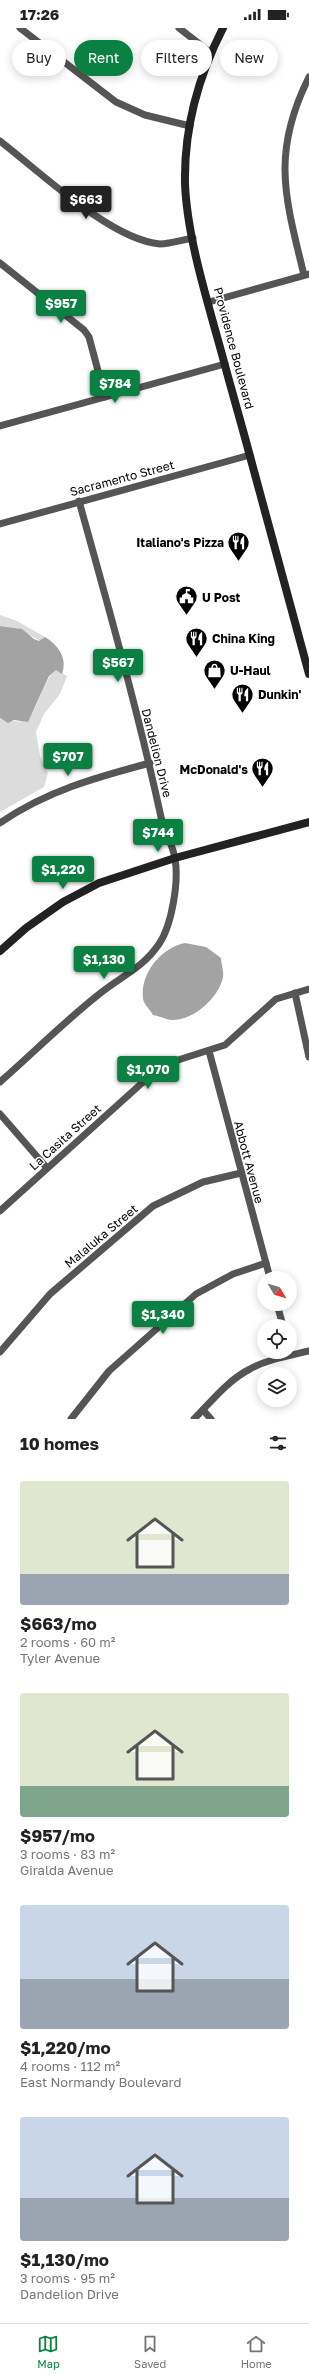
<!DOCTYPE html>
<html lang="en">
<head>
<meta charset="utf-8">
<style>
	body { margin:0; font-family:"Golos Text",sans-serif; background:#f2f2f2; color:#222; height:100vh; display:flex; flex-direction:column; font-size:15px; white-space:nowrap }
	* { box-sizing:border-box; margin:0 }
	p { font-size:13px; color:#767676 }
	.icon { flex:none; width:22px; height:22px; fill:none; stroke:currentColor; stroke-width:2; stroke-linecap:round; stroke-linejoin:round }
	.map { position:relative; height:1391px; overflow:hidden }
	.sheet { display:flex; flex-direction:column; background:#fff; flex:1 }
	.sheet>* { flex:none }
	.guide { position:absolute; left:12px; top:12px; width:285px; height:36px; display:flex; gap:8px }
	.needle { width:26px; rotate:128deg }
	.buttons { position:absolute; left:257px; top:1243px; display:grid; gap:8px }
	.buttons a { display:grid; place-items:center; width:40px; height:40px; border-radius:50%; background:#fff; box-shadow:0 2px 10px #0003; font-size:20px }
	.price { position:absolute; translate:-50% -34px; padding:0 9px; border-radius:4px; background:#0b8043; color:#fff; font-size:13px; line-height:26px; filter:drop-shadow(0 1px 2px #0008) }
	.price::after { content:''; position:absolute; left:50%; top:24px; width:12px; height:9px; margin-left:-6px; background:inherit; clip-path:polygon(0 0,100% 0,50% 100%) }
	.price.current { background:#222; color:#fff }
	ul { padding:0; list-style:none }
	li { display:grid; align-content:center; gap:8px; height:212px; padding:0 20px }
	li span { display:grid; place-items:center; height:124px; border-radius:4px; color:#555 }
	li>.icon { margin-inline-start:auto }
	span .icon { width:72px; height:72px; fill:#fffc; stroke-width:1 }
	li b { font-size:17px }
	h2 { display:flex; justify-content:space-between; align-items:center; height:48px; padding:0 20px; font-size:17px }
	.chip { padding:0 14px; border-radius:18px; background:#fff; box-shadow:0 2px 10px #0003; font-size:14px; line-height:36px }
	.chip.current { background:#0b8043; color:#fff }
	.status { display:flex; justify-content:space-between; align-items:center; height:28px; padding:0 20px; background:#fff; direction:ltr }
	.status svg { height:11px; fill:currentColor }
	.tabs { display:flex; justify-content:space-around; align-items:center; height:56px; border-top:1px solid #e0e0e0; background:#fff; font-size:11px; color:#767676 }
	.tabs a { display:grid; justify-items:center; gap:2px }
	.tabs .current { color:#0b8043 }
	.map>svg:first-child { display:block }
	.green { fill:#dcdcdc }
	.water { fill:#a3a3a3 }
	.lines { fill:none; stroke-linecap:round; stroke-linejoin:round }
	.street { stroke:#555; stroke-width:7 }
	.secondary { stroke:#222; stroke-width:8 }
	.labels { text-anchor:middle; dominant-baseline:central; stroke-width:3; stroke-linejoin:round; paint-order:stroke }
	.street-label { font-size:12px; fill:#000; stroke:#fff }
	.poi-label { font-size:12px; font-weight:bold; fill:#000; stroke:#fff; text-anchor:start }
</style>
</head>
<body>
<div class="status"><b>17:26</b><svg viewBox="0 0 49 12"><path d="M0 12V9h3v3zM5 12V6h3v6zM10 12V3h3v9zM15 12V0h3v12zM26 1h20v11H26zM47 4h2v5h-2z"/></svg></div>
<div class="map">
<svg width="309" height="1391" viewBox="0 0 309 1391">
	<rect width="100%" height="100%" fill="#fff"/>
	<g class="green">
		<path d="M 0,587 L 17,593 L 45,609 L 40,613 L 17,600 L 0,598 Z"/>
		<path d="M 56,641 L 67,648 L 60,666 L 44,686 L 36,704 L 40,728 L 48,745 L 44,759 L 0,784 L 0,690 L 4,693 C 10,693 19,694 23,693 C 38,687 42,653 56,641 Z"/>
	</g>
	<g class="water">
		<path d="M 0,598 L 22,601 L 34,611 L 39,613 L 45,609 C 58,617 68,630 62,646 L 56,642 L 49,648 L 28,694 L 14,692 L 8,695 L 0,690 Z"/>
		<path d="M 185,915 L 206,919 L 221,930 C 221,936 224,943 223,949 C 219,970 193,993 171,992 C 165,991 159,988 153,987 C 150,982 144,976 143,971 C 140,945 161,920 185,915 Z"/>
	</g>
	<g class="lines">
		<g class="street">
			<path d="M 20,0 L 116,74 L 145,87 L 190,98"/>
			<path d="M 179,0 L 211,25"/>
			<path d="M 0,113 C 39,143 111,212 160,216 C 170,216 182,212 193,210"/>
			<path d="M 0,235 L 84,302 L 89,309 L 105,369"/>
			<path d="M 304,247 C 285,169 271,125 309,49"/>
			<path d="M 209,274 L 309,246"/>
			<path d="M 0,398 L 225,336"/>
			<path d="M 0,496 L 250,427"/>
			<path d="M 0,795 C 46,763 97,749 150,735"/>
			<path d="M 295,965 L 309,1029"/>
			<path d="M 209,1023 L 270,1250"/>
			<path d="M 0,1054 C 33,1025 64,994 98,967 C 121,948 142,941 159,916 C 172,897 179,853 175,831 C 173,816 164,803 161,789 C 138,683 108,578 79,473"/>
			<path d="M 0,1086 L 47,1140"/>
			<path d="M 0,1183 L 142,1055 L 178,1032 L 225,1017 L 276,971 L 309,961"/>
			<path d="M 277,1276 L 283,1298"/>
			<path d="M 0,1324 L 50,1266 L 153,1178 L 203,1154 L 241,1145"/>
			<path d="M 203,1382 L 211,1391"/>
			<path d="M 71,1391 L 109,1343 L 196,1266 L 233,1246 L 266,1235"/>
			<path d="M 194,1391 C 211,1374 228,1352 250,1341 C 268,1331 289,1328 309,1323"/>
		</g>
		<g class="secondary">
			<path d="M 223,0 C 199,47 184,101 185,155 C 187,214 212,287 227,345 C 255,445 282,545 309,646"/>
			<path d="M 0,923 L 26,900 L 63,874 L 99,855 L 175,830 L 309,794"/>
		</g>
	</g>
	<defs>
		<symbol id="restaurant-pin" viewBox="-11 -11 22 30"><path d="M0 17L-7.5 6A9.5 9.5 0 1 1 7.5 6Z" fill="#000" stroke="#fff"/><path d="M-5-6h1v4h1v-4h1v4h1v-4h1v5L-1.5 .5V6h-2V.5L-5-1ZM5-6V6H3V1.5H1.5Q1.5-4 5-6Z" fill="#fff"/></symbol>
		<symbol id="civic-pin" viewBox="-11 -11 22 30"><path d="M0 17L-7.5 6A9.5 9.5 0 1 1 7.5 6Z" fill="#000" stroke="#fff"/><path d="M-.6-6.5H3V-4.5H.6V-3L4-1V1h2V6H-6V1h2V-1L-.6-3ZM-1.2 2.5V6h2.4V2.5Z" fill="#fff"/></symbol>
		<symbol id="shop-pin" viewBox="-11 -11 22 30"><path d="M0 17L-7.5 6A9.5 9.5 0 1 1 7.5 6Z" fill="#000" stroke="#fff"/><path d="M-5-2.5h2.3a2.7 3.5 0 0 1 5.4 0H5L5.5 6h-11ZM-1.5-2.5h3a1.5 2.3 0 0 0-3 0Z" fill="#fff"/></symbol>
	</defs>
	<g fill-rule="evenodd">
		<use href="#restaurant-pin" x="226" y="502" width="25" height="34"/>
		<use href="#civic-pin" x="174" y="556" width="25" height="34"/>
		<use href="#restaurant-pin" x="184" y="598" width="25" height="34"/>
		<use href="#shop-pin" x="202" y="630" width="25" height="34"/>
		<use href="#restaurant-pin" x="230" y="654" width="25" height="34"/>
		<use href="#restaurant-pin" x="250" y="728" width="25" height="34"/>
	</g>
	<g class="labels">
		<g class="street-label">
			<text transform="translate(234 320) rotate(75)">Providence Boulevard</text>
			<text transform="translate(122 450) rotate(-15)">Sacramento Street</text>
			<text transform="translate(157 725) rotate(76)">Dandelion Drive</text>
			<text transform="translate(65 1109) rotate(-42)">La Casita Street</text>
			<text transform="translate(249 1134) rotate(75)">Abbott Avenue</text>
			<text transform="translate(101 1208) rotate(-40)">Malaluka Street</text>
		</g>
		<g class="poi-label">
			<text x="224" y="514" text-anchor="end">Italiano's Pizza</text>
			<text x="202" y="569">U Post</text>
			<text x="212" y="610">China King</text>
			<text x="230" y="642">U-Haul</text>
			<text x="258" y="666">Dunkin'</text>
			<text x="248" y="741" text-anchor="end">McDonald's</text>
		</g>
	</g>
</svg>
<div class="buttons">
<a><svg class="needle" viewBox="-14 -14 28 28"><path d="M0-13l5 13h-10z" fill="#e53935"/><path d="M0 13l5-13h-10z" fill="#767676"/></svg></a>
<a><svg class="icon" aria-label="locate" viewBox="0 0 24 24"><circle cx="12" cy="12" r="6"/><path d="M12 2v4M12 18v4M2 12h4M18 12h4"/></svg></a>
<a><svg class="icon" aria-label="layers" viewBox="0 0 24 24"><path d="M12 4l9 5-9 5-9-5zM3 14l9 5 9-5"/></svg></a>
</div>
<b class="price current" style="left:86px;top:192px">$663</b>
<b class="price" style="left:61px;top:296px">$957</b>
<b class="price" style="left:115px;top:376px">$784</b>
<b class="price" style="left:118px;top:655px">$567</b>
<b class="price" style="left:68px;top:749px">$707</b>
<b class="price" style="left:158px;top:825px">$744</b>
<b class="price" style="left:63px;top:862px">$1,220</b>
<b class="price" style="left:104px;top:952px">$1,130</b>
<b class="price" style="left:148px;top:1062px">$1,070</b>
<b class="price" style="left:163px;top:1307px">$1,340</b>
<div class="guide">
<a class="chip">Buy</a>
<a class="chip current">Rent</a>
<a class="chip">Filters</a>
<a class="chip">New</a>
</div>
</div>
<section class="sheet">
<h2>10 homes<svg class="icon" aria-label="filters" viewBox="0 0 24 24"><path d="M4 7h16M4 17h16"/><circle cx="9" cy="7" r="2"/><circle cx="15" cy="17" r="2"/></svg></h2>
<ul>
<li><span style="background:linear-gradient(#dfe7d0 75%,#9aa5b1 0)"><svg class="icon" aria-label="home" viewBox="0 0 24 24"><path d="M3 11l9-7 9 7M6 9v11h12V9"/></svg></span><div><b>$663/mo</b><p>2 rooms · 60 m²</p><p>Tyler Avenue</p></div></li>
<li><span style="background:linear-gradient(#dfe7d0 75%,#7fa58c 0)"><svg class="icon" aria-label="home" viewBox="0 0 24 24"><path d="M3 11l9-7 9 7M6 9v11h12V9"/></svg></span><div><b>$957/mo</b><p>3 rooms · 83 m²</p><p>Giralda Avenue</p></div></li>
<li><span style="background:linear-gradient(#c9d6e8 60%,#9aa5b1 0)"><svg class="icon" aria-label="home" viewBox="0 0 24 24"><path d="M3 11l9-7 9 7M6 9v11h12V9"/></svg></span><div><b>$1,220/mo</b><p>4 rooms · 112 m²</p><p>East Normandy Boulevard</p></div></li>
<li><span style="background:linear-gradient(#c9d6e8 65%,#9aa5b1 0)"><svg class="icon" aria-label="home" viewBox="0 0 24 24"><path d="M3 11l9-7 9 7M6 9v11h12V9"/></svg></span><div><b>$1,130/mo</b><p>3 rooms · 95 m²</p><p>Dandelion Drive</p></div></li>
</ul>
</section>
<nav class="tabs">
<a class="current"><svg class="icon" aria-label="map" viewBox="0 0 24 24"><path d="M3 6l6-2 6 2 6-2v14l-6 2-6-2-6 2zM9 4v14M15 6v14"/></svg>Map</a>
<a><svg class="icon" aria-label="saved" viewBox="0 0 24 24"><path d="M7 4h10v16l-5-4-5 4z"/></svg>Saved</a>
<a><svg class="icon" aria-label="home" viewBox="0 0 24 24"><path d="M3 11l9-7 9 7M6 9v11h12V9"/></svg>Home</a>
</nav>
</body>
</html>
